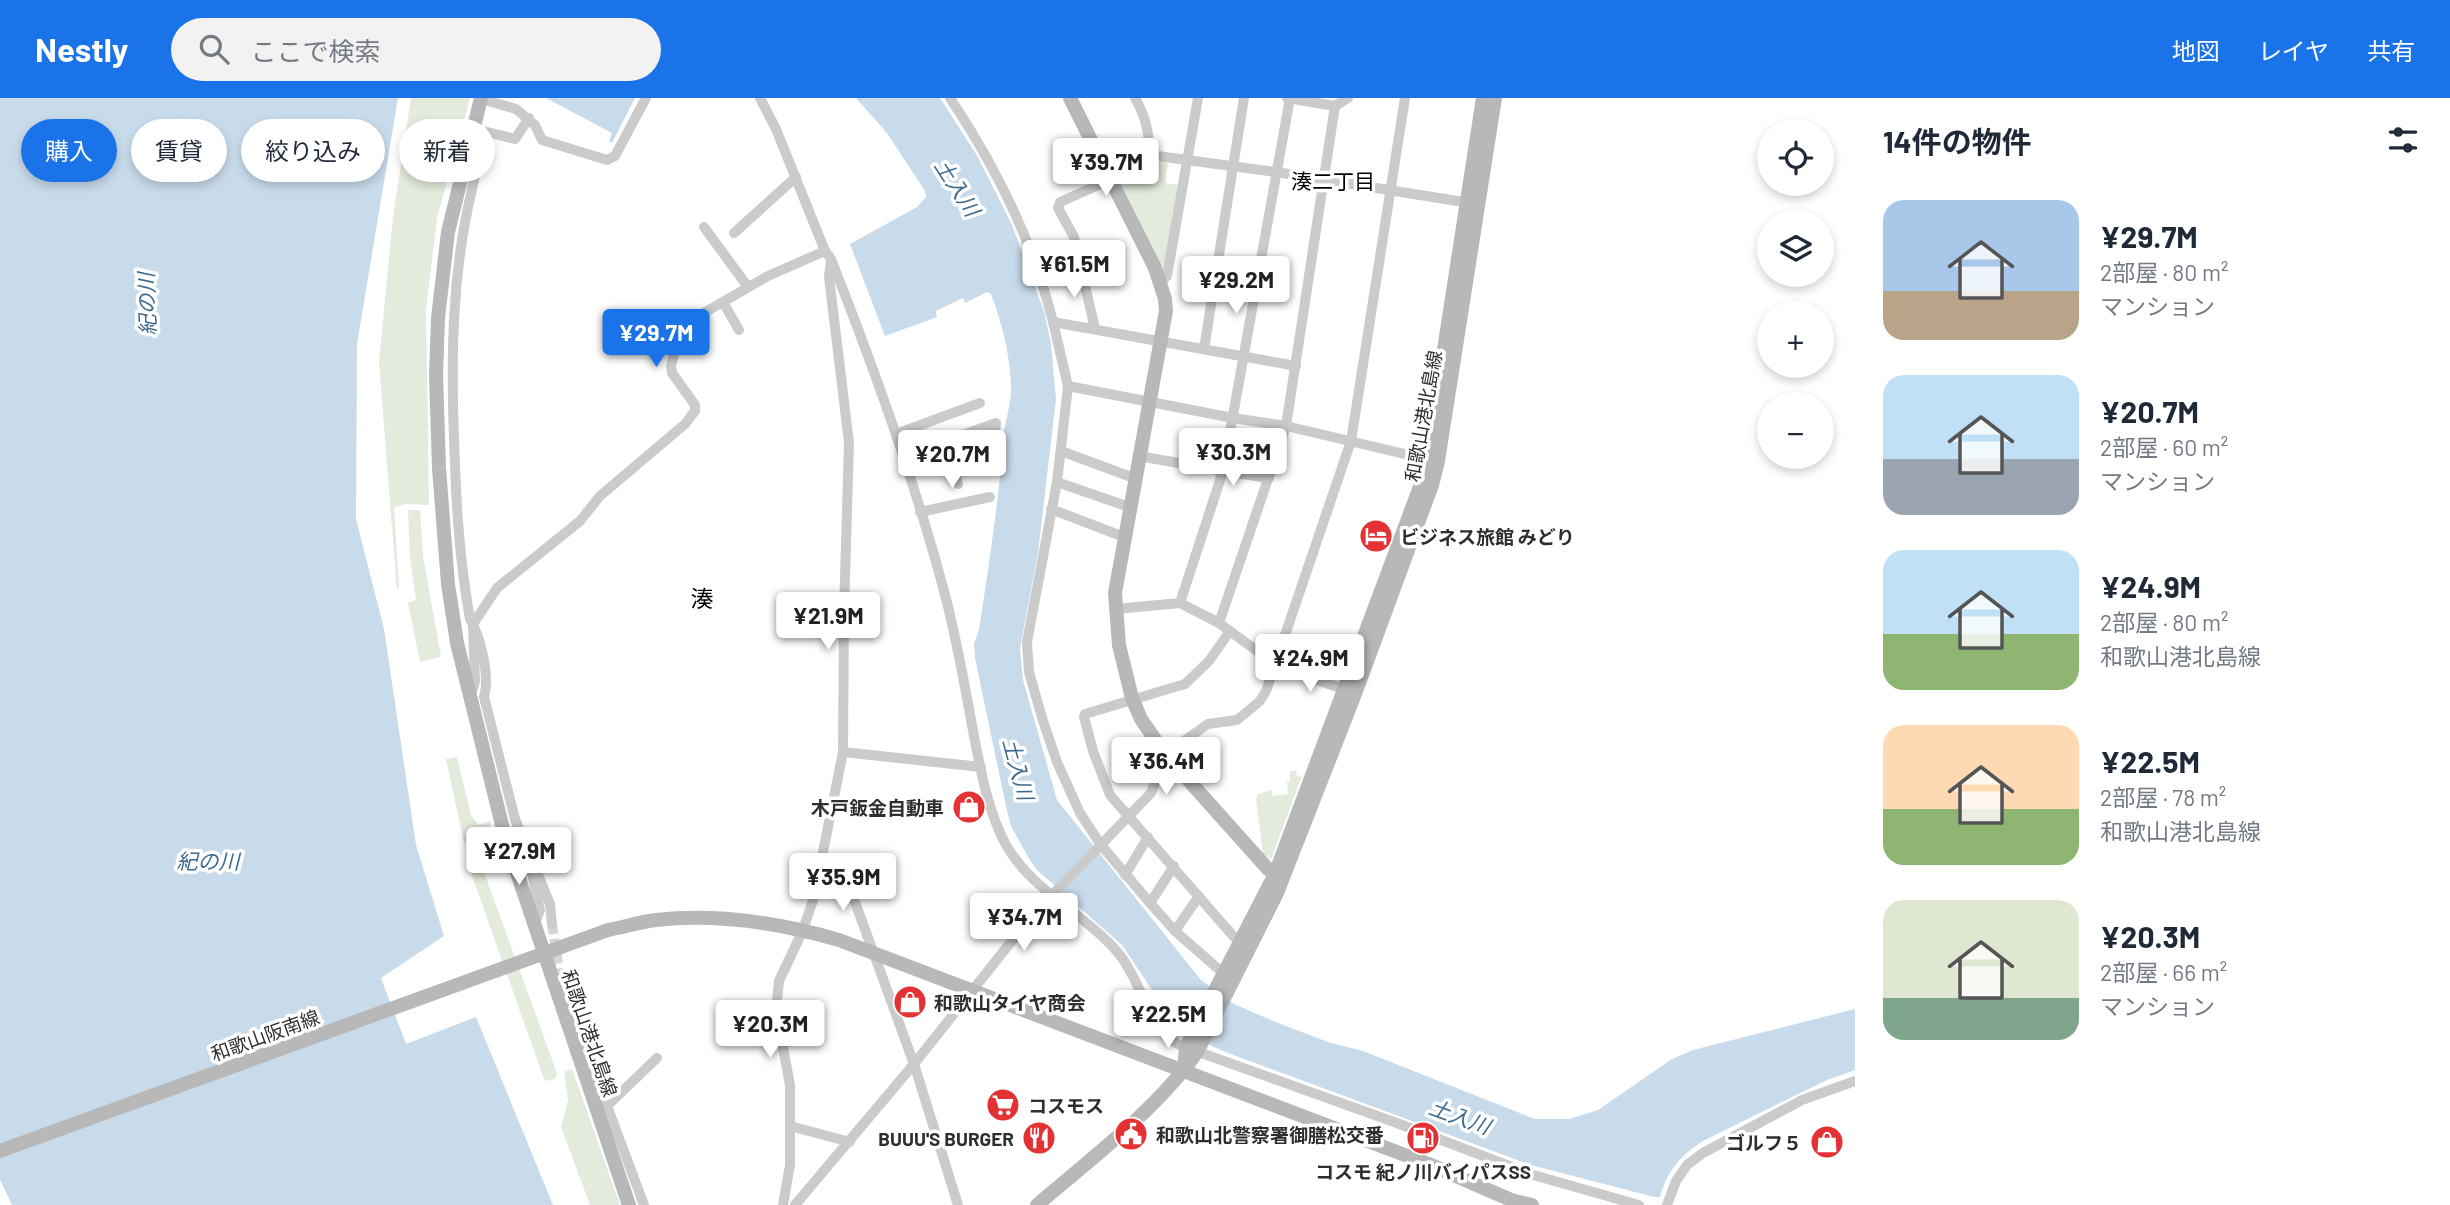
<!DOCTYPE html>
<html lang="ja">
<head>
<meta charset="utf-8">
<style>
	body { margin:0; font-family:Barlow,"Noto Sans JP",sans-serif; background:#f2f2f3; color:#1f2937; height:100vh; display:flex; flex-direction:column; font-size:26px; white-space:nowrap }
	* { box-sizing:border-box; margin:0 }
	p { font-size:23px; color:#747a83 }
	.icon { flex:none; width:38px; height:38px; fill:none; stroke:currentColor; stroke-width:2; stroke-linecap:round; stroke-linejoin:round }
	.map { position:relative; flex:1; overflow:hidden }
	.sheet { display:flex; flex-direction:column; background:#fff; width:595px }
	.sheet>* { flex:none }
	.top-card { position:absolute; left:21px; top:21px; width:665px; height:63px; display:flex; gap:14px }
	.buttons { position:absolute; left:1757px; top:21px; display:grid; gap:14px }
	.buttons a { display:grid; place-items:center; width:77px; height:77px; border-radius:50%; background:#fff; box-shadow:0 4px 10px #0003; font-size:35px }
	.price { position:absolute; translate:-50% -60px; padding:0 16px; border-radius:7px; background:#fff; color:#222; font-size:23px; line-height:46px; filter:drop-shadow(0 2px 4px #0008) }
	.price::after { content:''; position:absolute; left:50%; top:42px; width:21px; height:16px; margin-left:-10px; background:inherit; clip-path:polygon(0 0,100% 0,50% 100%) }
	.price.current { background:#1a73e8; color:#fff }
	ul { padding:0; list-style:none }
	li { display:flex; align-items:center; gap:21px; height:175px; padding:0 28px }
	li span { display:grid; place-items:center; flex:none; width:196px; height:140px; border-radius:21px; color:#555 }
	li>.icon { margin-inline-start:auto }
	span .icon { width:84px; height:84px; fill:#fffc; stroke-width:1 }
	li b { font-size:30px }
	h2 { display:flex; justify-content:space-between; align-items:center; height:84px; padding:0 28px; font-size:30px }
	.chip { padding:0 24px; border-radius:32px; background:#fff; box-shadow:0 4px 10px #0003; font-size:24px; line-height:63px }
	.chip.current { background:#1a73e8; color:#fff }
	header { display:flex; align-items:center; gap:42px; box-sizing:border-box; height:98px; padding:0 35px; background:#1a73e8; color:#fff }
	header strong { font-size:33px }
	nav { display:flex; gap:38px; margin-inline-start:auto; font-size:24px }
	.search { width:490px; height:63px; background:#f2f2f3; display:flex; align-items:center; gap:18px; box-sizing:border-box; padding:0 24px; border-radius:38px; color:#747a83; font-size:26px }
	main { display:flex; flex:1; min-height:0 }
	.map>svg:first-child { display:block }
	.green { fill:#e3ebdc }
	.water { fill:#c8dbeb }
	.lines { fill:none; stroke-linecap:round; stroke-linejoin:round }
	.street-tunnel { stroke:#d5d5d5; stroke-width:10; stroke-dasharray:10 5; stroke-linecap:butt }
	.street { stroke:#cbcbcb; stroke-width:10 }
	.secondary { stroke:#b8b8b8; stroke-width:14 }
	.labels { text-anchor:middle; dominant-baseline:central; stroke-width:7; stroke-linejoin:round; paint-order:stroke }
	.street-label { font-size:19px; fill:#2e2e2e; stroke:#fff }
	.poi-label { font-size:19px; font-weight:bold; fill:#2e2e2e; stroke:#fff; text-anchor:start }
	.neighbourhood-label { font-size:21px; fill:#000; stroke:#fff }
	.water-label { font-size:21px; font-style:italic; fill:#3d6a8f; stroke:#fff }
	.quarter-label { font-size:23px; fill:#000; stroke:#fff }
</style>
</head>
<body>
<header>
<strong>Nestly</strong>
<div class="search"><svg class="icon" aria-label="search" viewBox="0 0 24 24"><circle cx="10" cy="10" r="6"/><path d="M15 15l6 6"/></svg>ここで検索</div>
<nav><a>地図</a><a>レイヤ</a><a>共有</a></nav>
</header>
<main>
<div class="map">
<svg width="1855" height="1107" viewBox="0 0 1855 1107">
	<rect width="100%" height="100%" fill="#fff"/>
	<g class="green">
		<path d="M 411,0 L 470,0 L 437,120 L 426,211 L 429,407 L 407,406 L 394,409 L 399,488 L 397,493 L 379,264 L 393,119 Z"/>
		<path d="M 1151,63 L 1168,65 L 1165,85 L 1179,87 L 1164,170 L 1162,169 L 1118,79 Z"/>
		<path d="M 408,412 L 420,412 L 423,458 L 441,559 L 420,564 L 408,505 L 416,502 L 410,460 Z"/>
		<path d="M 457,659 L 471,717 L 478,727 L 490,724 L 497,758 L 489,760 L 483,740 L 464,745 L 446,661 Z"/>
		<path d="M 1290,673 L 1296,673 L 1297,679 L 1302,678 L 1271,761 L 1263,756 L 1256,701 L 1258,696 L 1271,692 L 1272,698 L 1288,696 L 1287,684 L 1290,683 Z"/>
		<path d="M 477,762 L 481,766 L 557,975 L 556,980 L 550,983 L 544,981 L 469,769 L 472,763 Z"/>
		<path d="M 572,971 L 620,1107 L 590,1107 L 561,1029 L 568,1002 L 564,974 Z"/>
	</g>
	<g class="water">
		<path d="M 0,0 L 398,0 L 357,246 L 356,421 L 384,531 L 416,747 L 444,838 L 381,880 L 406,946 L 476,919 L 553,1107 L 12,1107 L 0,1082 Z"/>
		<path d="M 546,0 L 635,0 L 612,45 L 609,43 L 612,35 Z"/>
		<path d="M 856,0 L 940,0 L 978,59 L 1012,127 L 1044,213 L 1051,246 L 1056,301 L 1038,455 L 1020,550 L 1023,582 L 1057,702 L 1201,882 L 1234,906 L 1278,925 L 1328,944 L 1363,953 L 1535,1021 L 1569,1021 L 1598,1012 L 1672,961 L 1693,952 L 1855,911 L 1855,972 L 1827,982 L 1703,1043 C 1681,1057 1667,1073 1660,1099 L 1654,1099 L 1531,1067 L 1225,954 L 1203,944 L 1174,925 L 1122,847 L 1037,772 L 1028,759 L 1011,728 L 1007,713 L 975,560 L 974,546 L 979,532 C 989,466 999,401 1004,334 C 1006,320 1011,305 1011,291 C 1011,260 1002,225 991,196 L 987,194 L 965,205 L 963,200 L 936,213 L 937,219 L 885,238 L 850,146 L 917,109 L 926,99 L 925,93 L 887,35 Z"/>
	</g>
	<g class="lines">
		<path class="street-tunnel" d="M 552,826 L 560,879"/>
		<g class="street">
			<path d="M 760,0 L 776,31 L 825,153 L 831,161 C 874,270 914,380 944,493 C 957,541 965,590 974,638 C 981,674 988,713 1005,745 C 1031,793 1085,815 1119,856 C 1142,884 1147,928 1179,947 L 1397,1025 L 1530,1076 L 1639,1107"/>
			<path d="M 950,0 C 996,69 1033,143 1053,224"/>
			<path d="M 1135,0 C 1146,19 1149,35 1150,57"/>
			<path d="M 1287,0 L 1335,8 L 1348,0"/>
			<path d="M 481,1 L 516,11 L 535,27 L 542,42 L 607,62 L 615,58 L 646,0"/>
			<path d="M 529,20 L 515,41 L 487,34 C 482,54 475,75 471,96 C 452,176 451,258 454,340 C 456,403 459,460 470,521 C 481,539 490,579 484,599 L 515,721 L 550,806 L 552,826"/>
			<path d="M 704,129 L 748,189"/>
			<path d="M 734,135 L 796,79"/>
			<path d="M 1160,185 L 1167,178 L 1198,0"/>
			<path d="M 723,204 L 739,232"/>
			<path d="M 1095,231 L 1074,139 L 1058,110 L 1060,104 L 1112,81 L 1150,57 L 1276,74 L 1470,105"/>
			<path d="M 1204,251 L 1244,0"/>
			<path d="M 1068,288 L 1233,320 L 1286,328 L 1430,362"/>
			<path d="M 896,336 L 980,305"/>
			<path d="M 946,343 L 958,386"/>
			<path d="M 1061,353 L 1134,380"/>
			<path d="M 904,358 L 996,325 L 992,372"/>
			<path d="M 1139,358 L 1223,373 L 1180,505"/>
			<path d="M 1269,380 L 1223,373 L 1290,0"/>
			<path d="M 1057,384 L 1129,409"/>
			<path d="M 1051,411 L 1124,439"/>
			<path d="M 920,414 L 990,399"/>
			<path d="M 1116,511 L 1180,505 L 1219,525 L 1276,567 L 1348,593"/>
			<path d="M 1219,525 L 1286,328 L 1335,8"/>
			<path d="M 1230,533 L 1209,563 L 1185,586 L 1085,616 L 1084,619 L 1093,653 L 1110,697 L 1234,839 L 1241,844"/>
			<path d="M 471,596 L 475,584 L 473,526 L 497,490 L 580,423 L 600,398 L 685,326 L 695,313 L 695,307 L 672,275 L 671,268 L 680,234 L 688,224 L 768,178 L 825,153"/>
			<path d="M 843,654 L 981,669"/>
			<path d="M 529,761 L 540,812 L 534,827"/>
			<path d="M 822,765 L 843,771 L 914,966 L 958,1107"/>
			<path d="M 1125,777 L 1148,739"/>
			<path d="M 1150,805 L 1174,768"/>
			<path d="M 1175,833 L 1199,798"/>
			<path d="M 1224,876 L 1175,833 L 1150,805 L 1101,747 L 1080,715 L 1057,664 L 1043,623 L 1029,574 L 1027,544 L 1057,384 L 1068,288 L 1053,224 L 1296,268"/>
			<path d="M 560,879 L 573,895 L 581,922"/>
			<path d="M 555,890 L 565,895 L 644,1107"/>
			<path d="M 607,1008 L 657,960"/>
			<path d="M 790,1028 L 850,1044"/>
			<path d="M 783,1107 L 790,1067 L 790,987 L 776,912 L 779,883 L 803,832 L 814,799 L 843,654 L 844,514 L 849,345 L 829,179 L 831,162"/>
			<path d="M 795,1107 L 914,966 L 1030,820 L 1151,695 L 1165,656 L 1208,626 L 1237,622 L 1260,603 L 1266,593 L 1351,343 L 1405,0"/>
			<path d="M 1667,1107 L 1676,1083 L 1687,1067 L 1703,1055 L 1802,1002 L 1855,983"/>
		</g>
		<g class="secondary">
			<path d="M 481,0 L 448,134 L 438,220 L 436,277 L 439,370 L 448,486 L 457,545 L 505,739 L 629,1107"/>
			<path d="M 1070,0 L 1155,170 L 1165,201 L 1166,213 L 1115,495 L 1119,547 L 1132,600 L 1141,621 L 1165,656 L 1268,771 L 1282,778"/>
			<path d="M 1184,971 L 1186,950 L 1190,941 L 1275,776 L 1421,386 L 1427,361 L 1483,0"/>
			<path d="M 0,1053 L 608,832 C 624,829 640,824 656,822 C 718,815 780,825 839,842 L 1431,1067 L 1511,1102 L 1532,1107"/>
			<path d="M 1037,1107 C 1090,1062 1158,1010 1197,954 L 1277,795 L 1355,596 L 1432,387 L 1438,363 L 1495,0"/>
		</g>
	</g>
	<defs>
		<symbol id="hotel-disc" viewBox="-11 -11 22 22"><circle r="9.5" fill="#e33134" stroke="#fff"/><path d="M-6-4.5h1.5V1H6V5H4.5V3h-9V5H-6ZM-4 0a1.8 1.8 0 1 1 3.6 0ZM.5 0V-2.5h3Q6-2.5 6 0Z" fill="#fff"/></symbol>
		<symbol id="shop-disc" viewBox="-11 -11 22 22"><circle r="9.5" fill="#e33134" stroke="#fff"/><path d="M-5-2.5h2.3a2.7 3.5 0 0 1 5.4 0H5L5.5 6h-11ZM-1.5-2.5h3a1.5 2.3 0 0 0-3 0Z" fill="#fff"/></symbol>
		<symbol id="supermarket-disc" viewBox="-11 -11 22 22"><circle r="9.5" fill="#e33134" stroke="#fff"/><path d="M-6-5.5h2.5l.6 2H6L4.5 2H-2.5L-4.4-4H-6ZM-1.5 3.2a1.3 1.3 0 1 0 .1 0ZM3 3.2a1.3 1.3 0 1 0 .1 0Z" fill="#fff"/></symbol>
		<symbol id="civic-disc" viewBox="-11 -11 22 22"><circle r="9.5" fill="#e33134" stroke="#fff"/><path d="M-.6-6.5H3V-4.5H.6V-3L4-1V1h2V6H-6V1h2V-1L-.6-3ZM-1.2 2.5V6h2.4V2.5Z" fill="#fff"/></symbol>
		<symbol id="restaurant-disc" viewBox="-11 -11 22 22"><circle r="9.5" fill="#e33134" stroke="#fff"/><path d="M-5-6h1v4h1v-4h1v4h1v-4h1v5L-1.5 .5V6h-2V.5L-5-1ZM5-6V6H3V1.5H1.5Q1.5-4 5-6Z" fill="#fff"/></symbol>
		<symbol id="fuel-disc" viewBox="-11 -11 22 22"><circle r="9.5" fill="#e33134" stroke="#fff"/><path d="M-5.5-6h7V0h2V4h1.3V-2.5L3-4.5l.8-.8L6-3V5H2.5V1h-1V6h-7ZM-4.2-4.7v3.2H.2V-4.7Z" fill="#fff"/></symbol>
	</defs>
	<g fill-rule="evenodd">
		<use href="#hotel-disc" x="1357" y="419" width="38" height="38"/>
		<use href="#shop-disc" x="950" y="690" width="38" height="38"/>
		<use href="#shop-disc" x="891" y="885" width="38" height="38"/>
		<use href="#supermarket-disc" x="984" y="988" width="38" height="38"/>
		<use href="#civic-disc" x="1112" y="1017" width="38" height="38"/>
		<use href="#restaurant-disc" x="1020" y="1021" width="38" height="38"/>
		<use href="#fuel-disc" x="1404" y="1021" width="38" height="38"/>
		<use href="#shop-disc" x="1808" y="1025" width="38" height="38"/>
	</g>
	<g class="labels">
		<g class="street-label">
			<text transform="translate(1423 318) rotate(-80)">和歌山港北島線</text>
			<text transform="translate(590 935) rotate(71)">和歌山港北島線</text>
			<text transform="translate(265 937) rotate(-20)">和歌山阪南線</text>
		</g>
		<g class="poi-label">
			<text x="1400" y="438">ビジネス旅館 みどり</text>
			<text x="944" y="709" text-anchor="end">木戸鈑金自動車</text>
			<text x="934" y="904">和歌山タイヤ商会</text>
			<text x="1028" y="1007">コスモス</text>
			<text x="1156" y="1036">和歌山北警察署御膳松交番</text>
			<text x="1014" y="1040" text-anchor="end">BUUU'S BURGER</text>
			<text x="1802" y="1044" text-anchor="end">ゴルフ５</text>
			<text x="1423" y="1073" text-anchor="middle">コスモ 紀ノ川バイパスSS</text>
		</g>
		<g class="neighbourhood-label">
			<text x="1333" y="82">湊二丁目</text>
		</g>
		<g class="water-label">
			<text transform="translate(958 89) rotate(57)">土入川</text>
			<text transform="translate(146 206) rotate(-92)">紀の川</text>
			<text transform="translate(1019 671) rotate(75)">土入川</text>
			<text x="208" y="762">紀の川</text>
			<text transform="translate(1460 1018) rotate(20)">土入川</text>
		</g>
		<g class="quarter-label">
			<text x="702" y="500">湊</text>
		</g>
	</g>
</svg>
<div class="buttons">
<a><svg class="icon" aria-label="locate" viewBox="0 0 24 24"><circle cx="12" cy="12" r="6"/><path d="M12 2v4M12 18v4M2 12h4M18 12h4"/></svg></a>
<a><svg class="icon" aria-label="layers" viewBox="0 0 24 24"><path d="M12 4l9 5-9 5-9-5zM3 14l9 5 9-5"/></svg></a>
<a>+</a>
<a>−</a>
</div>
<b class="price" style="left:1106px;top:100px">¥39.7M</b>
<b class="price" style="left:1074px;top:202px">¥61.5M</b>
<b class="price" style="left:1236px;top:218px">¥29.2M</b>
<b class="price current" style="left:656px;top:271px">¥29.7M</b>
<b class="price" style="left:1233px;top:390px">¥30.3M</b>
<b class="price" style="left:952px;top:392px">¥20.7M</b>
<b class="price" style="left:828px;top:554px">¥21.9M</b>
<b class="price" style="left:1310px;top:596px">¥24.9M</b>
<b class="price" style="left:1166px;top:699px">¥36.4M</b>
<b class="price" style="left:519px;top:789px">¥27.9M</b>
<b class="price" style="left:843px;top:815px">¥35.9M</b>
<b class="price" style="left:1024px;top:855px">¥34.7M</b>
<b class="price" style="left:1168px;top:952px">¥22.5M</b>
<b class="price" style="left:770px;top:962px">¥20.3M</b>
<div class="top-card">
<a class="chip current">購入</a>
<a class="chip">賃貸</a>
<a class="chip">絞り込み</a>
<a class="chip">新着</a>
</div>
</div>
<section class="sheet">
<h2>14件の物件<svg class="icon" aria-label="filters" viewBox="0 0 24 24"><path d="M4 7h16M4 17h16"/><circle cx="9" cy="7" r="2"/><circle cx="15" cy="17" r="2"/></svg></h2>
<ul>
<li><span style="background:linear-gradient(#a9c7e8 65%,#b9a48a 0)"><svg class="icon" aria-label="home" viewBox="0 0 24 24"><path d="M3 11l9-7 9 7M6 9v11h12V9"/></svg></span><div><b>¥29.7M</b><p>2部屋 · 80 m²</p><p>マンション</p></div></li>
<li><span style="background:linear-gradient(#bfe0f5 60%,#9aa5b1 0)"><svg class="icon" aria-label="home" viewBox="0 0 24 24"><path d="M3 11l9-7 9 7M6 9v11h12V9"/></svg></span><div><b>¥20.7M</b><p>2部屋 · 60 m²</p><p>マンション</p></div></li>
<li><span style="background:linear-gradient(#bfe0f5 60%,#8fb573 0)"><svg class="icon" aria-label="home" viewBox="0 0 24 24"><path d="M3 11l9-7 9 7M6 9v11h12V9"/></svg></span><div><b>¥24.9M</b><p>2部屋 · 80 m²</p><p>和歌山港北島線</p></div></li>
<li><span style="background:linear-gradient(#ffd9b3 60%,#8fb573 0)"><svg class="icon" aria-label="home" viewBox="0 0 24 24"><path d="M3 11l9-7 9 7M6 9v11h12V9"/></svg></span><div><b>¥22.5M</b><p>2部屋 · 78 m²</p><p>和歌山港北島線</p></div></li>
<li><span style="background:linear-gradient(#dfe7d0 70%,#7fa58c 0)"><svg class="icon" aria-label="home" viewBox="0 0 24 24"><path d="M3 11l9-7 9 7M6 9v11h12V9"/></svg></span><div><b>¥20.3M</b><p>2部屋 · 66 m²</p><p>マンション</p></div></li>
</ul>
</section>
</main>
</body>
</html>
